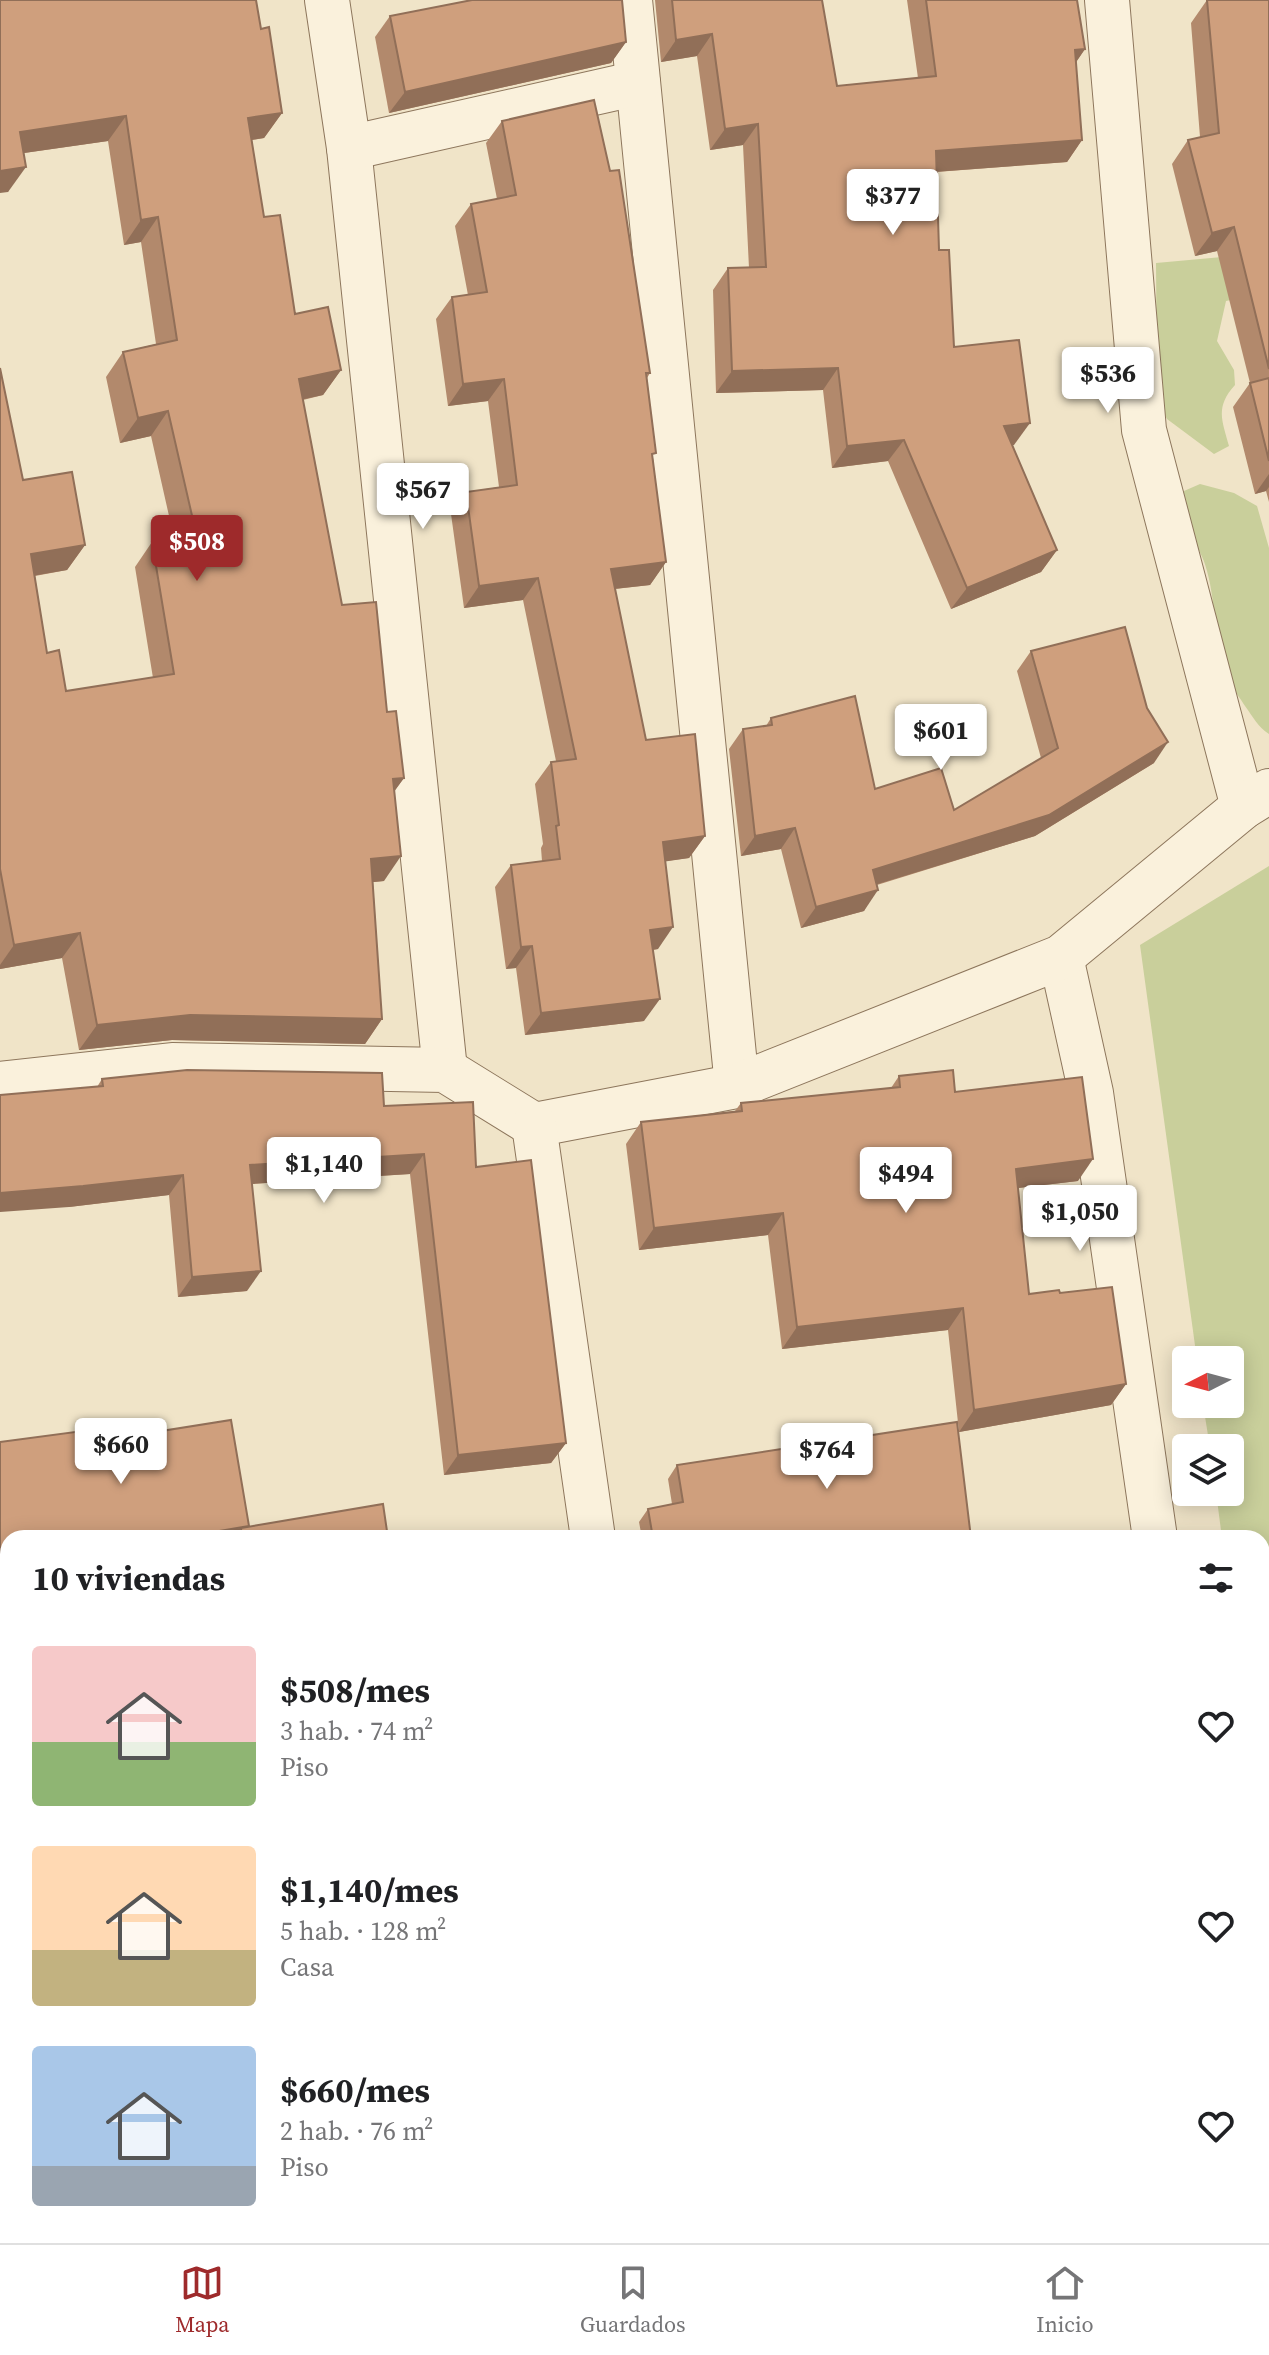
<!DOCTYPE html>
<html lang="es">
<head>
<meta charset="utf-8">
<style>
	body { margin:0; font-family:"Source Serif 4",serif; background:#f2f2f2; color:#202124; height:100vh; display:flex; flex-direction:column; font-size:30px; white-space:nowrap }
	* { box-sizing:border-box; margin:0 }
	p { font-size:26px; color:#757577 }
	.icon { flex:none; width:44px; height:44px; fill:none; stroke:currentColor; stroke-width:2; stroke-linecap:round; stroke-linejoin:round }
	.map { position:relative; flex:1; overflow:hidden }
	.sheet { position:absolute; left:0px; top:1530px; width:1270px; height:714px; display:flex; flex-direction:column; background:#fff; border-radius:24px 24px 0 0; box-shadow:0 4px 20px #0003 }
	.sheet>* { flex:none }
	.needle { width:52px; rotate:264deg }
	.buttons { position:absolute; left:1172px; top:1346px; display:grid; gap:16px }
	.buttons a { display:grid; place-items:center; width:72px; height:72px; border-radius:8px; background:#fff; box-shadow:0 4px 20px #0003; font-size:40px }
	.price { position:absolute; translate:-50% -68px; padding:0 18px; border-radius:8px; background:#fff; color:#222; font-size:26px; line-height:52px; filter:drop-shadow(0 2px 4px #0008) }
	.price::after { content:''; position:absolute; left:50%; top:48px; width:24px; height:18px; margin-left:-12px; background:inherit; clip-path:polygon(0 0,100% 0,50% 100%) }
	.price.on { background:#9e2a2b; color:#fff }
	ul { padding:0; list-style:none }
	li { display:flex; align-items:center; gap:24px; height:200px; padding:0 32px }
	li span { display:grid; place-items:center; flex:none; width:224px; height:160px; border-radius:8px; color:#555 }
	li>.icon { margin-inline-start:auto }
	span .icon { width:96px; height:96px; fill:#fffc; stroke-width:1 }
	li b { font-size:34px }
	h2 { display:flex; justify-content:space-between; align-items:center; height:96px; padding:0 32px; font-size:34px }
	.tab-bar { display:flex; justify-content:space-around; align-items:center; height:112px; border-top:2px solid #e0e0e0; background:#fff; font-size:22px; color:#757577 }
	.tab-bar a { display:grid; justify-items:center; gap:4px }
	.tab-bar .on { color:#9e2a2b }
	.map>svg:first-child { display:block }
	.green { fill:#c9cf9b }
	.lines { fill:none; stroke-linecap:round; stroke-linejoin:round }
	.minor-casing { stroke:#8d765c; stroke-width:46 }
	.minor { stroke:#faf1dc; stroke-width:44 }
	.wall { fill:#b2896c }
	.shaded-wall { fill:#916f58 }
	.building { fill:#cf9f7d; stroke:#916f58; stroke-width:2 }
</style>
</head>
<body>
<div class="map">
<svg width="1269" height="2243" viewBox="0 0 1269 2243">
	<rect width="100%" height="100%" fill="#f0e4c8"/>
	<g class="green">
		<path d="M 1244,255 L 1269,292 L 1226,301 L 1217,341 L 1234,370 L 1235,385 C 1215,407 1222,420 1229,446 L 1214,454 L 1167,419 L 1157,400 L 1156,263 Z"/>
		<path d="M 1200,484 L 1234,493 L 1257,506 L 1269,548 L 1269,734 C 1258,727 1253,717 1245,706 C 1240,698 1233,689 1229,680 C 1213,645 1217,607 1207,571 C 1198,535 1175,534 1184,491 Z"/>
		<path d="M 1269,866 L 1269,1876 L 1262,1826 L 1262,1538 L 1222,1538 L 1216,1492 L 1230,1492 L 1230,1448 L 1210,1448 L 1203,1404 L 1230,1404 L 1230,1360 L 1197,1360 L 1140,945 Z"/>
		<path d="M 446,2236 L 646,2236 L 647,2243 L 446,2243 Z"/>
	</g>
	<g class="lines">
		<defs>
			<g id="minor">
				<path d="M 327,0 L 349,148 L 445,1070"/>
				<path d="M 630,0 L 737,1086"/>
				<path d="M 1107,0 L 1144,430 L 1243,807"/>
				<path d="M 349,148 L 638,83"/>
				<path d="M 1061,957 L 1091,1093 L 1155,1538"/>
				<path d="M 0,1084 L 172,1065 L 445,1070 L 534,1125 L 737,1086 L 1061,957 L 1243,807 L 1269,791"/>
				<path d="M 534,1125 L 593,1538"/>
				<path d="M 694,2236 L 695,2243"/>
				<path d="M 1246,2236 L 1247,2243"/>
			</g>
		</defs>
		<use href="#minor" class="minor-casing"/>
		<use href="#minor" class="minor"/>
	</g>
	<g class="wall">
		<path d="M 0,0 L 261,29 L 282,113 L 264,138 L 252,140 L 264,217 L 295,314 L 341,370 L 323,395 L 303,400 L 342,605 L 387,712 L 404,778 L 394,791 L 384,881 L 373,882 L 382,1019 L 365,1044 L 172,1040 L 79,1050 L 62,958 L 0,969 L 0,368 L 23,480 L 85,545 L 67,570 L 35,576 L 47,653 L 66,691 L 153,678 L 135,567 L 152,542 L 174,538 L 151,436 L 120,443 L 106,377 L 123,352 L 156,344 L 141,242 L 124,245 L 108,141 L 24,153 L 8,192 Z"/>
		<path d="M 655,0 L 822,0 L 837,86 L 918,78 L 907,0 L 1077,0 L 1085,49 L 1076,62 L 1082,140 L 1067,162 L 936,172 L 939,250 L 954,347 L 1014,445 L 1012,445 L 1057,550 L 1041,572 L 951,609 L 888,461 L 832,468 L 823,390 L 716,393 L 713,290 L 728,268 L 749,268 L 743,145 L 710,150 L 697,56 L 661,62 Z"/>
		<path d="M 1207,0 L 1269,0 L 1269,502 L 1266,491 L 1255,494 L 1233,407 L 1250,383 L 1217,251 L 1195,256 L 1172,164 L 1188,140 L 1200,137 L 1191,23 Z"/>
		<path d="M 390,16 L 626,42 L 611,63 L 389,113 L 375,37 Z"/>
		<path d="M 502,121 L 650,373 L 647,378 L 653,459 L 666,562 L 650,585 L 615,589 L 646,740 L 705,836 L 689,858 L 666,861 L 658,949 L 653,950 L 644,1021 L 525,1035 L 516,968 L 506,969 L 495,887 L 511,865 L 542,861 L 541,848 L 543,844 L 535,784 L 551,762 L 556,761 L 523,600 L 464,608 L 451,514 L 466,492 L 499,487 L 488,401 L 448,406 L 436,319 L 452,297 L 468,295 L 455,226 L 471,204 L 497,199 L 486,143 Z"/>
		<path d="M 1031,651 L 1154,763 L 1035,836 L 877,885 L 864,911 L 801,928 L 781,849 L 741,856 L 729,749 L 743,729 L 766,726 L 771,718 L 875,789 L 954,810 L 1041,758 L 1017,671 Z"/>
		<path d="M 899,1076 L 955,1092 L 1078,1181 L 1018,1188 L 1029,1294 L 1060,1293 L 1126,1384 L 1111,1405 L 959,1432 L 948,1330 L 782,1349 L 768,1235 L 639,1250 L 626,1144 L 641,1122 L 735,1111 L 741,1103 L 891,1088 Z"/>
		<path d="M 102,1079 L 384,1106 L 476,1167 L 566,1443 L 551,1463 L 444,1475 L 410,1174 L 252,1184 L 247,1291 L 178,1297 L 169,1195 L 69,1207 L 97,1087 Z"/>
		<path d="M 92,1442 L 249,1526 L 388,1538 L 8,1538 Z"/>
		<path d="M 677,1465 L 971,1538 L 642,1538 L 639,1522 L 648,1509 L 672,1504 L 668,1479 Z"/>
		<path d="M 194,2236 L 318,2236 L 441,2243 L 195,2243 Z"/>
		<path d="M 881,2236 L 982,2236 L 981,2237 L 941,2243 L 882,2243 Z"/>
	</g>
	<g class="shaded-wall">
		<path d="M 712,34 L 697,56 L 661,62 L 676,40 Z"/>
		<path d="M 626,42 L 611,63 L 389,113 L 405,92 Z"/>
		<path d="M 1085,49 L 1070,71 L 1075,50 Z"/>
		<path d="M 282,113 L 264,138 L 230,143 L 248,118 Z"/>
		<path d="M 126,116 L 108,141 L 3,156 L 20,132 Z"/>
		<path d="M 758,124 L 743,145 L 710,150 L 725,129 Z"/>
		<path d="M 1082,140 L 1067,162 L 920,173 L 936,151 Z"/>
		<path d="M 26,167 L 8,192 L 0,193 L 0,171 Z"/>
		<path d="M 158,217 L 141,242 L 124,245 L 141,220 Z"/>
		<path d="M 1234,227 L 1217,251 L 1195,256 L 1212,233 Z"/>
		<path d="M 838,368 L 823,390 L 716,393 L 732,371 Z"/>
		<path d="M 341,370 L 323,395 L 281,404 L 299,379 Z"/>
		<path d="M 504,379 L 488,401 L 448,406 L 463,384 Z"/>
		<path d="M 168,411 L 151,436 L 120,443 L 138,418 Z"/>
		<path d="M 1030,423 L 1014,445 L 989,448 L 1004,426 Z"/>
		<path d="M 904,440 L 888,461 L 832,468 L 847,446 Z"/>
		<path d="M 1269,474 L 1269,487 L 1266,491 L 1255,494 Z"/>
		<path d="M 85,545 L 67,570 L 14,579 L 31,554 Z"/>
		<path d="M 1057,550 L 1041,572 L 951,609 L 967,588 Z"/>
		<path d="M 666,562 L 650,585 L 595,591 L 611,569 Z"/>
		<path d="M 538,578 L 523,600 L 464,608 L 479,586 Z"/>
		<path d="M 1168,742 L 1154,763 L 1035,836 L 858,890 L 873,870 Z"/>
		<path d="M 404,778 L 386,803 L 393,779 Z"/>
		<path d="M 795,828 L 781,849 L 741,856 L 755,836 Z"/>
		<path d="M 705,836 L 689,858 L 648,864 L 663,842 Z"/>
		<path d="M 401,856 L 384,881 L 354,884 L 371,859 Z"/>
		<path d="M 878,890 L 864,911 L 801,928 L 816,907 Z"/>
		<path d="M 673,927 L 658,949 L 635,952 L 650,930 Z"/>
		<path d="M 80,933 L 62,958 L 0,969 L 0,965 L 14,945 Z"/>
		<path d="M 532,946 L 516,968 L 506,969 L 521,947 Z"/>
		<path d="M 660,999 L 644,1021 L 525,1035 L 541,1013 Z"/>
		<path d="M 190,1015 L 382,1019 L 365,1044 L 172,1040 L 79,1050 L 97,1025 Z"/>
		<path d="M 424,1154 L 410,1174 L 236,1185 L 250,1165 Z"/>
		<path d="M 1093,1159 L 1078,1181 L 1001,1190 L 1016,1169 Z"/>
		<path d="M 183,1175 L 169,1195 L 69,1207 L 0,1212 L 0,1193 Z"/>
		<path d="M 783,1213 L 768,1235 L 639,1250 L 654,1228 Z"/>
		<path d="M 261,1271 L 247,1291 L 178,1297 L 192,1277 Z"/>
		<path d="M 963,1308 L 948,1330 L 782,1349 L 797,1327 Z"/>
		<path d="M 1126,1384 L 1111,1405 L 959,1432 L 974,1410 Z"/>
		<path d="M 566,1443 L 551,1463 L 444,1475 L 458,1455 Z"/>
		<path d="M 241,1528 L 234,1538 L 178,1538 Z"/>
		<path d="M 8,1566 L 8,1578 L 0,1579 L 0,1567 Z"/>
		<path d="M 8,1761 L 8,1773 L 0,1774 L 0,1762 Z"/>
		<path d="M 908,2236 L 982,2236 L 981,2237 L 941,2243 L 889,2243 L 893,2238 Z"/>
	</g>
	<g class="building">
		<path d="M 0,0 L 256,0 L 261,29 L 269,27 L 282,113 L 248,118 L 264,217 L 280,215 L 295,314 L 328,307 L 341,370 L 299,379 L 342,605 L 376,602 L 387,712 L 396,711 L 404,778 L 393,779 L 401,856 L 371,859 L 382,1019 L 190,1015 L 97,1025 L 80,933 L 14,945 L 0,869 L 0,368 L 23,480 L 72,472 L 85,545 L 31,554 L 47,653 L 59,650 L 66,691 L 174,674 L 152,542 L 196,533 L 168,411 L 138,418 L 123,352 L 177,340 L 158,217 L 141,220 L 126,116 L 20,132 L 26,167 L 0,171 Z"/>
		<path d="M 472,0 L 622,0 L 626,42 L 405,92 L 390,16 Z"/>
		<path d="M 672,0 L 822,0 L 837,86 L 936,76 L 926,0 L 1077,0 L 1085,49 L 1075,50 L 1082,140 L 936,151 L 939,250 L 949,250 L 954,347 L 1019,340 L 1030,423 L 1004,426 L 1057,550 L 967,588 L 904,440 L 847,446 L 838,368 L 732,371 L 728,268 L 766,267 L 758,124 L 725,129 L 712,34 L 676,40 Z"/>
		<path d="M 1207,0 L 1269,0 L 1269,369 L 1234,227 L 1212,233 L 1188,140 L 1219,133 Z"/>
		<path d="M 594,100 L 610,171 L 619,170 L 650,373 L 646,373 L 656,453 L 652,454 L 666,562 L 611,569 L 646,740 L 695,734 L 705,836 L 663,842 L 673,927 L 650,930 L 660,999 L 541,1013 L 532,946 L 521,947 L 511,865 L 560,859 L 556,826 L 559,825 L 551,762 L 576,759 L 538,578 L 479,586 L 466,492 L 517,485 L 504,379 L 463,384 L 452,297 L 487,292 L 471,204 L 516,195 L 502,121 Z"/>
		<path d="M 1269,378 L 1269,461 L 1250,383 Z"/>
		<path d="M 1125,627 L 1147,708 L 1168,742 L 1049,815 L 873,870 L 878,890 L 816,907 L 795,828 L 755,836 L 743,729 L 772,725 L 771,718 L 855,696 L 875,789 L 941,768 L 954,810 L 1058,748 L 1031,651 Z"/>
		<path d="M 187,1070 L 382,1073 L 384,1106 L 473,1102 L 476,1167 L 531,1160 L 566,1443 L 458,1455 L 424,1154 L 250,1165 L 261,1271 L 192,1277 L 183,1175 L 83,1186 L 0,1193 L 0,1095 L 103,1086 L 102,1079 Z"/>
		<path d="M 953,1070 L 955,1092 L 1082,1077 L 1093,1159 L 1016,1169 L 1029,1294 L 1059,1290 L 1060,1293 L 1112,1287 L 1126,1384 L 974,1410 L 963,1308 L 797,1327 L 783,1213 L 654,1228 L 641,1122 L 742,1111 L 741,1103 L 900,1087 L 899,1076 Z"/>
		<path d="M 231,1420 L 249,1526 L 178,1538 L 8,1538 L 8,1566 L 0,1567 L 0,1442 L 90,1430 L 92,1442 Z"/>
		<path d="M 957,1422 L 971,1538 L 653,1538 L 648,1509 L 683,1502 L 677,1465 Z"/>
		<path d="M 383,1504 L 388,1538 L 242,1538 L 241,1528 Z"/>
		<path d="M 8,1650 L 8,1761 L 0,1762 L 0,1651 Z"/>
		<path d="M 4,1934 L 8,1963 L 8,2236 L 85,2236 L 86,2243 L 0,2243 L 0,1935 Z"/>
		<path d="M 205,2236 L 440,2236 L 441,2243 L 207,2243 Z"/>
	</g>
</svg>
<div class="buttons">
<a><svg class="needle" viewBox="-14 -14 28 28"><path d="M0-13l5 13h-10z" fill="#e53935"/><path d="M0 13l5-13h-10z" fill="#757577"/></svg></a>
<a><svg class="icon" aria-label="layers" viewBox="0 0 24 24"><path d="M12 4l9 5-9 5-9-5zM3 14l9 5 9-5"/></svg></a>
</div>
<b class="price" style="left:893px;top:237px">$377</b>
<b class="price" style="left:1108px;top:415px">$536</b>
<b class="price" style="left:423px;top:531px">$567</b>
<b class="price on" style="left:197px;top:583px">$508</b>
<b class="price" style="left:941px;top:772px">$601</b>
<b class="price" style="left:324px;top:1205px">$1,140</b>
<b class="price" style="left:906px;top:1215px">$494</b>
<b class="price" style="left:1080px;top:1253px">$1,050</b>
<b class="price" style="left:121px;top:1486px">$660</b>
<b class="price" style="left:827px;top:1491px">$764</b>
<section class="sheet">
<h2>10 viviendas<svg class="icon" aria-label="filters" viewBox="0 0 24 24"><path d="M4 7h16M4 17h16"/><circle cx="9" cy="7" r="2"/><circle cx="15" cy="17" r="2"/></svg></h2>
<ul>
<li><span style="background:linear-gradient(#f6c9c9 60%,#8fb573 0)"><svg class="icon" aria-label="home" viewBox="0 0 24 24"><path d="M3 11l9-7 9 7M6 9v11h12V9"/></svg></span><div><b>$508/mes</b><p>3 hab. · 74 m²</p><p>Piso</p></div><svg class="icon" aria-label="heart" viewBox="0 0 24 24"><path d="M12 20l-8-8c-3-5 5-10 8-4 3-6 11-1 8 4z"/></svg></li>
<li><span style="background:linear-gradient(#ffd9b3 65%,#c2b280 0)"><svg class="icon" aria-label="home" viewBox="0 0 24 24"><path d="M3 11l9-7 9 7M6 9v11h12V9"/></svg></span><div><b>$1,140/mes</b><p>5 hab. · 128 m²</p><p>Casa</p></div><svg class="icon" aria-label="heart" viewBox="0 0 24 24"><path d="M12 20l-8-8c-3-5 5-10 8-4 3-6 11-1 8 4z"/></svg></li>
<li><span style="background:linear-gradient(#a9c7e8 75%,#9aa5b1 0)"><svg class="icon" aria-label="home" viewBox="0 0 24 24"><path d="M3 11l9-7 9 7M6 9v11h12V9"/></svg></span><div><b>$660/mes</b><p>2 hab. · 76 m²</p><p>Piso</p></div><svg class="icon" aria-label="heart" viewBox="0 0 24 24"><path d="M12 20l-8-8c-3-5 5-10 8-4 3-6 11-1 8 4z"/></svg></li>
</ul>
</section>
</div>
<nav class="tab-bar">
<a class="on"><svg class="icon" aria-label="map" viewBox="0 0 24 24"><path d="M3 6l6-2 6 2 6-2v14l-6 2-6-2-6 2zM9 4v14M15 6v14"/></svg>Mapa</a>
<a><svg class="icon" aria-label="saved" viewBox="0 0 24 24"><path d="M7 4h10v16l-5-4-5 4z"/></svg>Guardados</a>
<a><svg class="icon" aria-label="home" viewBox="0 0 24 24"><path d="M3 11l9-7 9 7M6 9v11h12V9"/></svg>Inicio</a>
</nav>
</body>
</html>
